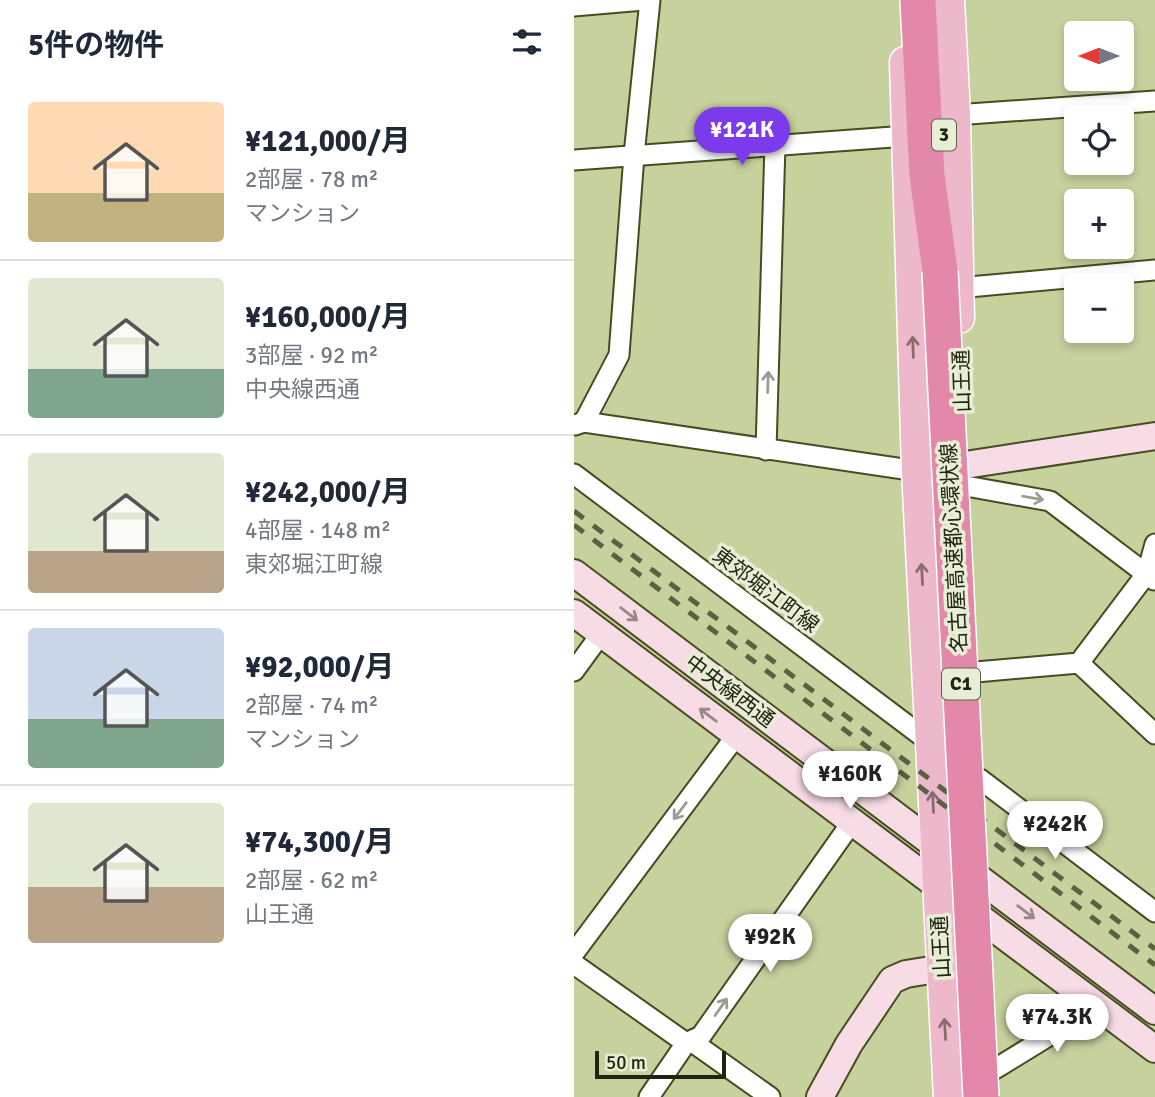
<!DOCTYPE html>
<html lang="ja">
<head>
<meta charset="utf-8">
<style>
	body { margin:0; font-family:Signika,"Noto Sans JP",sans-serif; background:#f2f2f3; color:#1f2937; height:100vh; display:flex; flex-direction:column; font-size:26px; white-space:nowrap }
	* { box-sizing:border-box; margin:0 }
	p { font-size:23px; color:#747a83 }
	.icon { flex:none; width:38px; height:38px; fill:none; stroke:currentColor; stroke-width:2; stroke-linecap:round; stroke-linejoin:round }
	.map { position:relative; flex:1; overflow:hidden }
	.drawer { display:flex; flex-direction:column; background:#fff; width:574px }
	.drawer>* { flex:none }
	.needle { width:46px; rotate:270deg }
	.buttons { position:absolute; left:490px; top:21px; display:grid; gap:14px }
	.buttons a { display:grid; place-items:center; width:70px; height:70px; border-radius:7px; background:#fff; box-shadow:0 4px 10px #0003; font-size:35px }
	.scale { position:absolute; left:21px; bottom:18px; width:131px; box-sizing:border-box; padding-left:7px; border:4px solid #202411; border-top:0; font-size:19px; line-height:24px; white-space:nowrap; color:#202411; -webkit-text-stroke:5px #e8eed5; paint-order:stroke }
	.price { position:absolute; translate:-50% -60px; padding:0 16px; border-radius:24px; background:#fff; color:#222; font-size:23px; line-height:46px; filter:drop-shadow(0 2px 4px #0008) }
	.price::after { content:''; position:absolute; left:50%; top:42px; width:21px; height:16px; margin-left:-10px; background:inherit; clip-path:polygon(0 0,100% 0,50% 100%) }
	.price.on { background:#7c3aed; color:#fff }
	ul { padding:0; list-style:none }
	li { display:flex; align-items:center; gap:21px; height:175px; padding:0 28px }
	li+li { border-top:2px solid #e0e1e3 }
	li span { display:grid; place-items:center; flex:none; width:196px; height:140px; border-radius:7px; color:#555 }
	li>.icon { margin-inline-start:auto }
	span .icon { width:84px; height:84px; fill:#fffc; stroke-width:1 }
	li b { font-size:30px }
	h2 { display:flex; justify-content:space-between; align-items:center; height:84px; padding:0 28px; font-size:30px }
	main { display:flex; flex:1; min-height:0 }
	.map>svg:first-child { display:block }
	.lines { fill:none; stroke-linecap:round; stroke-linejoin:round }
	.street-casing { stroke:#454d20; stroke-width:23 }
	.secondary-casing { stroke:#454d20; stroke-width:30 }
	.primary-casing { stroke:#fff; stroke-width:33 }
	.highway-casing { stroke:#fff; stroke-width:38 }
	.street { stroke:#fff; stroke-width:19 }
	.secondary { stroke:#f7dbe5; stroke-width:26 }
	.primary { stroke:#eeb8cb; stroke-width:30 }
	.highway { stroke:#e388a8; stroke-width:35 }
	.rail { stroke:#5a6142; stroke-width:5; stroke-dasharray:12 12; stroke-linecap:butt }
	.highway-bridge-casing { stroke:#fff; stroke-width:38; stroke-linecap:butt }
	.highway-bridge { stroke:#e388a8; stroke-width:35 }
	.oneway { stroke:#876e6e }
	.oneway2 { stroke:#9b9c94 }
	.oneway3 { stroke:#968986 }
	.labels { text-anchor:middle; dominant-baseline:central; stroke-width:7; stroke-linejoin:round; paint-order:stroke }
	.shield { fill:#e8eed5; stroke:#5c614c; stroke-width:2 }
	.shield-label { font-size:19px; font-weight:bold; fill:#202411 }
	.street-label { font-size:21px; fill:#202411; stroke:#e8eed5 }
</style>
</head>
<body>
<main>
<section class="drawer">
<h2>5件の物件<svg class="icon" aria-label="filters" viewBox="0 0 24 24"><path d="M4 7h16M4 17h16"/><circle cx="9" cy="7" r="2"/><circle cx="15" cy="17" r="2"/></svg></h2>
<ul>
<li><span style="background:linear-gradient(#ffd9b3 65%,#c2b280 0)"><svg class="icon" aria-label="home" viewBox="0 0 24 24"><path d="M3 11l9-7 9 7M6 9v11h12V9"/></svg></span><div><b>¥121,000/月</b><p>2部屋 · 78 m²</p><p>マンション</p></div></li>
<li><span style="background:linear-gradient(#dfe7d0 65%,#7fa58c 0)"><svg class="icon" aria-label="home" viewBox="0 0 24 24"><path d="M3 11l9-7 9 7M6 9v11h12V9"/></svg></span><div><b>¥160,000/月</b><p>3部屋 · 92 m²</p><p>中央線西通</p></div></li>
<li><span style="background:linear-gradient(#dfe7d0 70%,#b9a48a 0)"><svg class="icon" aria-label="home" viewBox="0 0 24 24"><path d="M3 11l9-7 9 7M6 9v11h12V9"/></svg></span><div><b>¥242,000/月</b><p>4部屋 · 148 m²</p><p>東郊堀江町線</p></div></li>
<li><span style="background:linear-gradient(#c9d6e8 65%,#7fa58c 0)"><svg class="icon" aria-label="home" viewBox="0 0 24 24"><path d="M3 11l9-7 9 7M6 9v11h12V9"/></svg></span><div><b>¥92,000/月</b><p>2部屋 · 74 m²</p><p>マンション</p></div></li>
<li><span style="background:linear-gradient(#dfe7d0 60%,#b9a48a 0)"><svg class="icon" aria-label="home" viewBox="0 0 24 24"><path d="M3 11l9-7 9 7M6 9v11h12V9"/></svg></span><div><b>¥74,300/月</b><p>2部屋 · 62 m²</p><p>山王通</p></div></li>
</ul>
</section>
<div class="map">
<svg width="581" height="1097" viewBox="0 0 581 1097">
	<rect width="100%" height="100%" fill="#c6d19e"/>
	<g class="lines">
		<defs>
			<g id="street">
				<path d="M 0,6 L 70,0"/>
				<path d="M 381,115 L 581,101"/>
				<path d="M 0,160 L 333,136"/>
				<path d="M 384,288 L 581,270"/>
				<path d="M 10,422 L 45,355 L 60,155 L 76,0"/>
				<path d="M 1,425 L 10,422 L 343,471"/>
				<path d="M 192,450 L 201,144"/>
				<path d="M 0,474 L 357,743"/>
				<path d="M 392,486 L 476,501 L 580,580"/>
				<path d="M 505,663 L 581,734"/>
				<path d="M 0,671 L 27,634"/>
				<path d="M 402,672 L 505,663 L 573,573 L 581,544"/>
				<path d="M 406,779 L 581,912"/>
				<path d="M 0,953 L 162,736"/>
				<path d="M 0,964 L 112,1043"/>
				<path d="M 117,1041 L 196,1097"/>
				<path d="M 421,1069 L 525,1005"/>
				<path d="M 75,1097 L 112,1043 L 127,1036 L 278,822"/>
			</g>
			<g id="secondary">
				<path d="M 391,465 L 581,436"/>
				<path d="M 0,573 L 581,1011"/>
				<path d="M 0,613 L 581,1049"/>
				<path d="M 246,1097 L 275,1044 L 318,980 L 332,974 L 369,968"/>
			</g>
			<g id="primary">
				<path d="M 375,0 L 381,115 L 385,318"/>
				<path d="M 331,62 L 343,471 L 375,1097"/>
			</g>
			<path id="highway" d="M 344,0 L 353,175 L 366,271"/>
		</defs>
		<use href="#street" class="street-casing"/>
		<use href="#secondary" class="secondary-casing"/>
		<use href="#primary" class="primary-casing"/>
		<use href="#highway" class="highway-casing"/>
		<use href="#street" class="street"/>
		<use href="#secondary" class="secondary"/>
		<use href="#primary" class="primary"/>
		<use href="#highway" class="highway"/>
		<g class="rail">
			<path d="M 0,511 L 581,949"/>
			<path d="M 0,525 L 581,965"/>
		</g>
		<defs>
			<path id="highway-bridge" d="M 366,271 L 407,1097"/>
		</defs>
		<use href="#highway-bridge" class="highway-bridge-casing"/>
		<use href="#highway-bridge" class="highway-bridge"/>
	</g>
	<defs><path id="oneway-shaft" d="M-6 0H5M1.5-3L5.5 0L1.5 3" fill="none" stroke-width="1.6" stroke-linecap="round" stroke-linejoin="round" transform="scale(1.75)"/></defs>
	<g class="oneway">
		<use href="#oneway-shaft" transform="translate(339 347) rotate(-92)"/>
		<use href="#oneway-shaft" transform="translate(348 574) rotate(-93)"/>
		<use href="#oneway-shaft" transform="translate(359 802) rotate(-93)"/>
		<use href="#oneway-shaft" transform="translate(371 1029) rotate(-93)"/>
	</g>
	<g class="oneway2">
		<use href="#oneway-shaft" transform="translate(194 382) rotate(-88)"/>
		<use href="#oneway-shaft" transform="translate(459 498) rotate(10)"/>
		<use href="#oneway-shaft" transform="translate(106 811) rotate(127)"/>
		<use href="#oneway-shaft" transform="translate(147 1007) rotate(-55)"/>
	</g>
	<g class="oneway3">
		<use href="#oneway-shaft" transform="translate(55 614) rotate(37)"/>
		<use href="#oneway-shaft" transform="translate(134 715) rotate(-143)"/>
		<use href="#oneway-shaft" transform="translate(452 912) rotate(37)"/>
	</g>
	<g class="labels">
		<g class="shield">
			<rect x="358" y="119.5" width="24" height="31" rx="5"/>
			<rect x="368" y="668.5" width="38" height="31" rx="5"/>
		</g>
		<g class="shield-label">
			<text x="370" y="135">3</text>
			<text x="387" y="684">C1</text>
		</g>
		<g class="street-label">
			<text transform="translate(388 381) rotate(-92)">山王通</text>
			<text transform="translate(380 548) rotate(-93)">名古屋高速都心環状線</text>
			<text transform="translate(192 590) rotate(37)">東郊堀江町線</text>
			<text transform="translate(156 691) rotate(37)">中央線西通</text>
			<text transform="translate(367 947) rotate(-93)">山王通</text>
		</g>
	</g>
</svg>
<div class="buttons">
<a><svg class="needle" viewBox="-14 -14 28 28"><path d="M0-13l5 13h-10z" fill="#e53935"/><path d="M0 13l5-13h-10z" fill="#747a83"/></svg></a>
<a><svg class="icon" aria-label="locate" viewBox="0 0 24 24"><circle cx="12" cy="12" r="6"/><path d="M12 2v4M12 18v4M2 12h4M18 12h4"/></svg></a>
<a>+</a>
<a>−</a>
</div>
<div class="scale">50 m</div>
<b class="price on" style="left:168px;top:167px">¥121K</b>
<b class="price" style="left:276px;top:811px">¥160K</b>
<b class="price" style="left:481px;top:861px">¥242K</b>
<b class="price" style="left:196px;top:974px">¥92K</b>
<b class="price" style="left:483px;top:1054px">¥74.3K</b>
</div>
</main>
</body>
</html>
